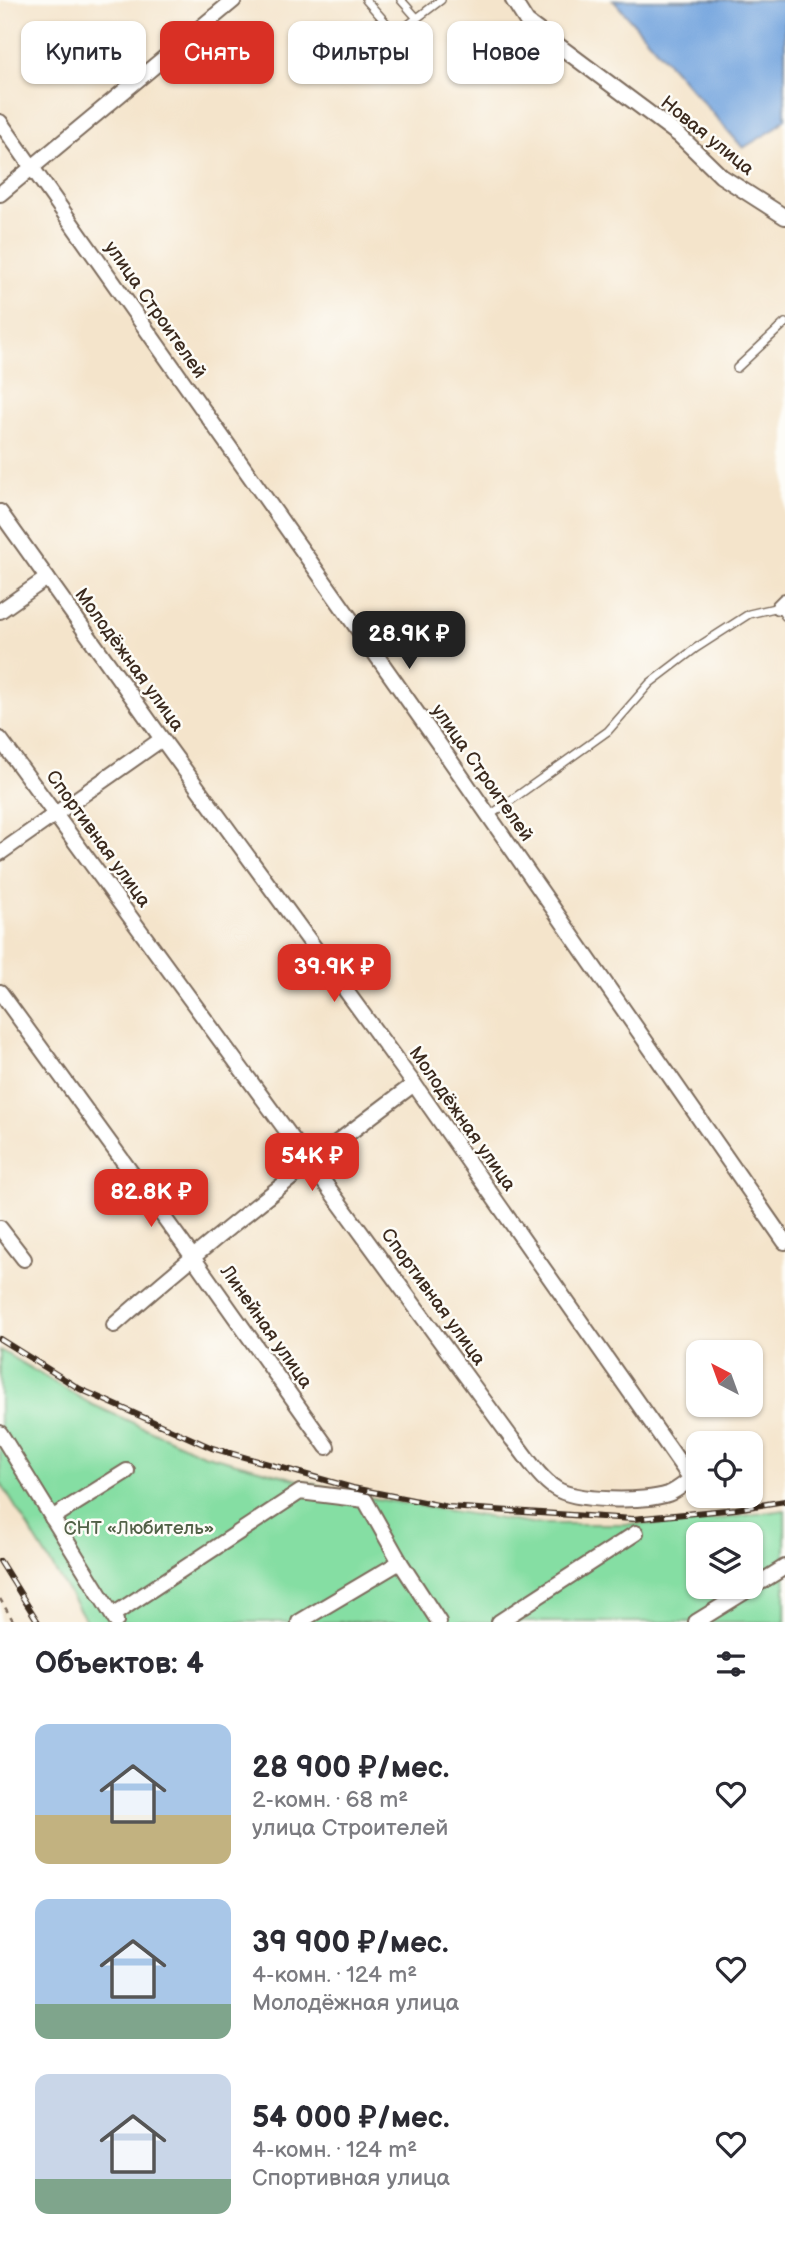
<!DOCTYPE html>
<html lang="ru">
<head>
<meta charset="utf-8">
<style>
	body { margin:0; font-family:"Balsamiq Sans",sans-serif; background:#f2f2f3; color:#2b2b33; height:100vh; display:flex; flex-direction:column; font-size:26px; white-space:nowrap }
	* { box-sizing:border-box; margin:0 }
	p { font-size:23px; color:#7c7c81 }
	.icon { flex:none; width:38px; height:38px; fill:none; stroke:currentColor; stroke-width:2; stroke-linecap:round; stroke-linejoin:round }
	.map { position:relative; height:1622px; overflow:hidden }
	.panel { display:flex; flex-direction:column; background:#fff; flex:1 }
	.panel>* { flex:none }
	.top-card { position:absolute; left:21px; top:21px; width:744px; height:63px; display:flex; gap:14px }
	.needle { width:46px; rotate:319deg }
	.fabs { position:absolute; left:686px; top:1340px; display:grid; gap:14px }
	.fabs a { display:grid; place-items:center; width:77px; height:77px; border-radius:14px; background:#fff; box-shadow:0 2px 5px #0004; font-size:35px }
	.price { position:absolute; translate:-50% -60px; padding:0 16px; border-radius:14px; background:#d93025; color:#fff; font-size:23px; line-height:46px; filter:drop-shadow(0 2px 4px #0008) }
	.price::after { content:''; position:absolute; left:50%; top:42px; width:21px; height:16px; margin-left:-10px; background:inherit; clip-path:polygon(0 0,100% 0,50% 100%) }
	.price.on { background:#222; color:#fff }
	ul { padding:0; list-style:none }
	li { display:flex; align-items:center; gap:21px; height:175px; padding:0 35px }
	li span { display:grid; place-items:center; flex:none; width:196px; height:140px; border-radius:14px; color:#555 }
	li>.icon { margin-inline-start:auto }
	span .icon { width:84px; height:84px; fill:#fffc; stroke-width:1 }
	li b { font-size:30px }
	h2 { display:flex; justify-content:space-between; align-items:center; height:84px; padding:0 35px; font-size:30px }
	.pill { padding:0 24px; border-radius:14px; background:#fff; box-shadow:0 2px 5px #0004; font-size:24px; line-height:63px }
	.pill.on { background:#d93025; color:#fff }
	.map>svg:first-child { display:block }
	.green { fill:#85dea3; stroke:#608460; stroke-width:2; fill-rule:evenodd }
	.water { fill:#73a4de; stroke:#57677e; stroke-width:2 }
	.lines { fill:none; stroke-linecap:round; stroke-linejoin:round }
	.service-casing { stroke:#7c6b5b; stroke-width:10 }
	.minor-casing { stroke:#7c6b5b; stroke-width:18 }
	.path { stroke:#7c6b5b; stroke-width:2.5; stroke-dasharray:5 5; stroke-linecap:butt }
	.service { stroke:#fff; stroke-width:7 }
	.minor { stroke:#fff; stroke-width:14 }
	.rail-casing { stroke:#3b2a1e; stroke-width:6 }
	.rail { stroke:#fdfcf7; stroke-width:3.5; stroke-dasharray:10; stroke-linecap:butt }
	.labels { text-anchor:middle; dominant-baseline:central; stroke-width:5; stroke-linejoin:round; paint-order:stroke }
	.street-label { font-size:19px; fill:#3b2a1e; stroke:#fdfcf7 }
	.park-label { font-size:19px; fill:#516046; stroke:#fdfcf7 }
</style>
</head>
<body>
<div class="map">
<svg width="785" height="1622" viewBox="0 0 785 1622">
	<rect width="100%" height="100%" fill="#fdfcf7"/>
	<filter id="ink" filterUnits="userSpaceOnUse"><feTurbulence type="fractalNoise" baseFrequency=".0143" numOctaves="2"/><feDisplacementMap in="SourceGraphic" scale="14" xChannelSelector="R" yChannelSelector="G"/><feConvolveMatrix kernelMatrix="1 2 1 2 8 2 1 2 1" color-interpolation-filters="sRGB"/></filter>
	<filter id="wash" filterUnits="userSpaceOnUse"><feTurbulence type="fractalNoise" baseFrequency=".00686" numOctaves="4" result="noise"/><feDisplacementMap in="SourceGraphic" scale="28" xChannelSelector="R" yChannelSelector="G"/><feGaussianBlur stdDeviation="1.57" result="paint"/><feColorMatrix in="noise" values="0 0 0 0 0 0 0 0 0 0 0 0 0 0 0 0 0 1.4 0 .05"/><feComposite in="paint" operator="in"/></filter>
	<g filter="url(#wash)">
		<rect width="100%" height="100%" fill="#f4e4cb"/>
		<path class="green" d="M 0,1350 L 91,1404 L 203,1454 L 359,1496 L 531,1524 L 684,1524 L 785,1510 L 785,1622 L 87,1622 L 0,1482 ZM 698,1535 L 751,1535 L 751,1587 L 698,1587 Z"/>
		<path class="water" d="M 613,0 L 785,0 L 785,119 L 773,130 L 743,148 Z"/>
	</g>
	<g filter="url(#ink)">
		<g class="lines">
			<defs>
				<g id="service">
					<path d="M 366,0 L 396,34 L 441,0"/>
					<path d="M 401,0 L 416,17"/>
					<path d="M 737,368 L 785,323"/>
					<path d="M 489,816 L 608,731 L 650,683 L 696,648 L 749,614 L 779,607 L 785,616"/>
				</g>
				<g id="minor">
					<path d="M 513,0 L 527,22 L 680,136 L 721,176 L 785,217"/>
					<path d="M 0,122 L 441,747 L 785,1242"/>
					<path d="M 0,194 L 234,0"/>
					<path d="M 0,512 L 162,739 L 414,1084 L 691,1479 C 684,1484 676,1491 668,1494 C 645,1502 575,1502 555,1488 C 538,1477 525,1454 512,1439 L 0,739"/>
					<path d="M 779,607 L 785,601"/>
					<path d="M 0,611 L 47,578"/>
					<path d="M 0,853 L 162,739"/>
					<path d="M 0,992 L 192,1256 L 327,1447"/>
					<path d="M 0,1228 L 24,1259"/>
					<path d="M 114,1325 C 210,1240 311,1161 414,1084"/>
					<path d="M 0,1433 L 116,1621"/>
					<path d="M 52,1518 L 127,1471"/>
					<path d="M 113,1615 L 300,1492 L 365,1500 L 400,1562 L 439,1622"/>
					<path d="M 299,1622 L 400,1562"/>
					<path d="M 499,1622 L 636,1533"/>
					<path d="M 696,1622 L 785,1567"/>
				</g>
			</defs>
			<use href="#service" class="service-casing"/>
			<use href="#minor" class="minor-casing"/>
			<path class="path" d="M 0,1599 L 14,1622"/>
			<use href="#service" class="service"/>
			<use href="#minor" class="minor"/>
			<defs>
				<g id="rail">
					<path d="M 0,1339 L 80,1389 L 212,1448 L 353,1488 L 448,1507 L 633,1519 L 736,1509 L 785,1501"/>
					<path d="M 0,1561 L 38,1622"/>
				</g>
			</defs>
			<use href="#rail" class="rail-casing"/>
			<use href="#rail" class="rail"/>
		</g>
	</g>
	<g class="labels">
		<g class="street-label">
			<text transform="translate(707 136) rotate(39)">Новая улица</text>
			<text transform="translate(155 310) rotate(55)">улица Строителей</text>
			<text transform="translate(129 660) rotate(54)">Молодёжная улица</text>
			<text transform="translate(482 773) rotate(55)">улица Строителей</text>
			<text transform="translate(98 839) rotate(54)">Спортивная улица</text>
			<text transform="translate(462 1119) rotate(55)">Молодёжная улица</text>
			<text transform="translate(433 1297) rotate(54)">Спортивная улица</text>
			<text transform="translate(266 1327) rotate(55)">Линейная улица</text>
		</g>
		<g class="park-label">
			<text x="139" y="1528">СНТ «Любитель»</text>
		</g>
	</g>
</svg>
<div class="fabs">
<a><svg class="needle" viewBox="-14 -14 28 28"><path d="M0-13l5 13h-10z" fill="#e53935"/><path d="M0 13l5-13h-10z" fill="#7c7c81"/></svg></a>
<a><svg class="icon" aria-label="locate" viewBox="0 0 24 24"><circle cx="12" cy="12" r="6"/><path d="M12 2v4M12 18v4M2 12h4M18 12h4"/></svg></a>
<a><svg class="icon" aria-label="layers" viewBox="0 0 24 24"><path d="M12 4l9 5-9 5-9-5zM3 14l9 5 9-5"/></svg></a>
</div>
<b class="price on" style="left:409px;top:671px">28.9K ₽</b>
<b class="price" style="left:334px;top:1004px">39.9K ₽</b>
<b class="price" style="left:312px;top:1193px">54K ₽</b>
<b class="price" style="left:151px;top:1229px">82.8K ₽</b>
<div class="top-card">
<a class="pill">Купить</a>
<a class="pill on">Снять</a>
<a class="pill">Фильтры</a>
<a class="pill">Новое</a>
</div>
</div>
<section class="panel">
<h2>Объектов: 4<svg class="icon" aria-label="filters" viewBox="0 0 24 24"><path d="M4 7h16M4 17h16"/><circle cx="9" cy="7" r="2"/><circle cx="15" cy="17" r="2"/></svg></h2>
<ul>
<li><span style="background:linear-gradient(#a9c7e8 65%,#c2b280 0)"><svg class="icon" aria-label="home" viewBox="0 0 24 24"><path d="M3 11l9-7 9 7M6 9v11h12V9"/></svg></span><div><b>28 900 ₽/мес.</b><p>2-комн. · 68 m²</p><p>улица Строителей</p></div><svg class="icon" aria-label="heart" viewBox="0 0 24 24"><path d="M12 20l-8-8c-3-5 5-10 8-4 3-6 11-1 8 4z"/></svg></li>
<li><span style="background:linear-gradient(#a9c7e8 75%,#7fa58c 0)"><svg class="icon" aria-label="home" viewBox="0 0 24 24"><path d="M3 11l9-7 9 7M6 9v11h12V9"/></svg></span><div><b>39 900 ₽/мес.</b><p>4-комн. · 124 m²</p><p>Молодёжная улица</p></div><svg class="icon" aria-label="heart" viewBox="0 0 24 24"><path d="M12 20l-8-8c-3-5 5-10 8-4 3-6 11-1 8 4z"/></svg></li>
<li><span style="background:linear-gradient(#c9d6e8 75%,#7fa58c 0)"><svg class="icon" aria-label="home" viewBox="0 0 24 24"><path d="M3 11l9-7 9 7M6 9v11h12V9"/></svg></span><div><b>54 000 ₽/мес.</b><p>4-комн. · 124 m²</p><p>Спортивная улица</p></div><svg class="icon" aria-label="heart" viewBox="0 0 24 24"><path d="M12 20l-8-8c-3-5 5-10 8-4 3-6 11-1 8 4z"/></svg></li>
</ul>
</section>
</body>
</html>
